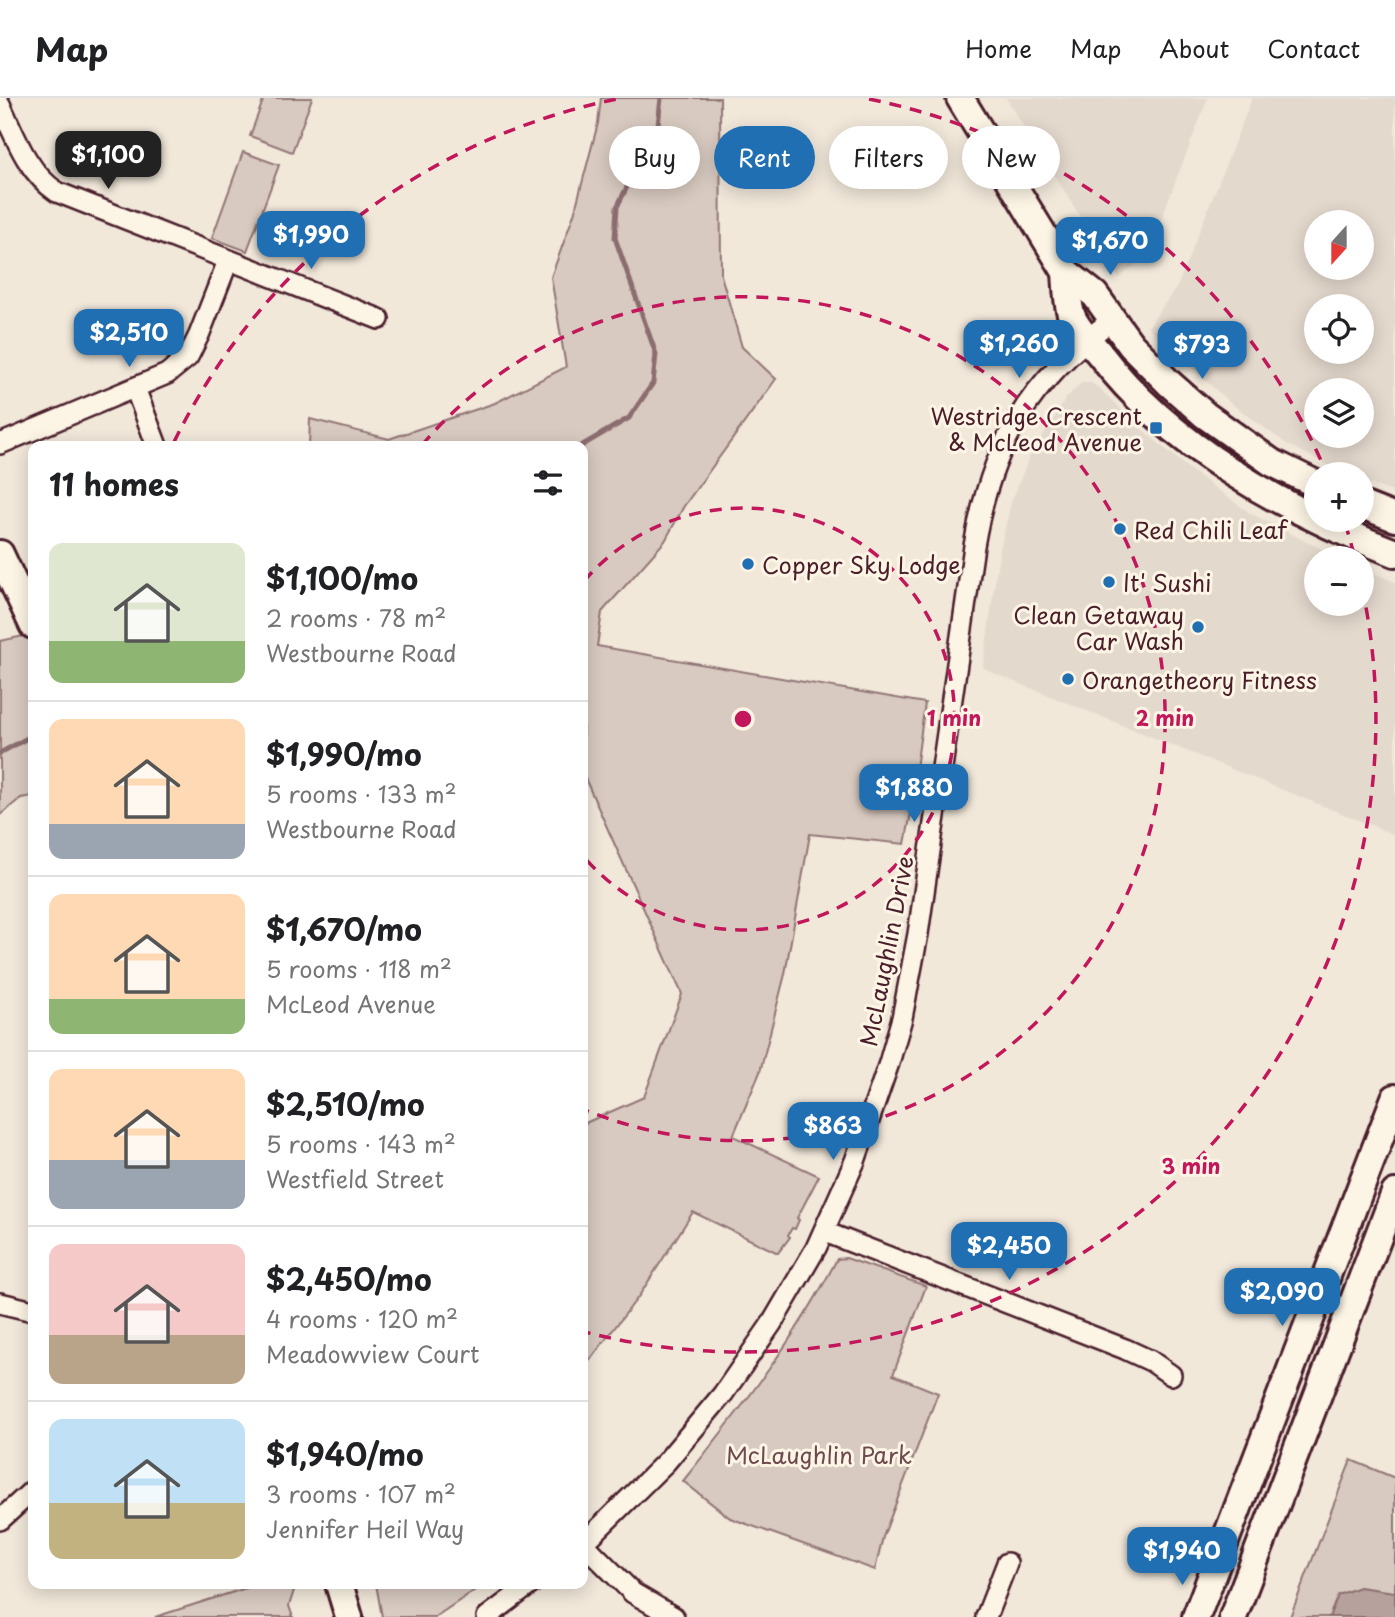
<!DOCTYPE html>
<html lang="en">
<head>
<meta charset="utf-8">
<style>
	body { margin:0; font-family:"Playpen Sans",sans-serif; background:#f2f2f2; color:#202124; height:100vh; display:flex; flex-direction:column; font-size:26px; white-space:nowrap }
	* { box-sizing:border-box; margin:0 }
	p { font-size:23px; color:#757577 }
	.icon { flex:none; width:38px; height:38px; fill:none; stroke:currentColor; stroke-width:2; stroke-linecap:round; stroke-linejoin:round }
	.map { position:relative; flex:1; overflow:hidden }
	.panel { position:absolute; left:28px; top:343px; width:560px; height:1148px; display:flex; flex-direction:column; background:#fff; border-radius:14px; box-shadow:0 4px 18px #0003 }
	.panel>* { flex:none }
	.guide { position:absolute; left:609px; top:28px; width:665px; height:63px; display:flex; gap:14px }
	.needle { width:46px; rotate:201deg }
	.tools { position:absolute; left:1304px; top:112px; display:grid; gap:14px }
	.tools a { display:grid; place-items:center; width:70px; height:70px; border-radius:50%; background:#fff; box-shadow:0 4px 18px #0003; font-size:35px }
	.price { position:absolute; translate:-50% -60px; padding:0 16px; border-radius:14px; background:#1f6fb2; color:#fff; font-size:23px; line-height:46px; filter:drop-shadow(0 2px 4px #0008) }
	.price::after { content:''; position:absolute; left:50%; top:42px; width:21px; height:16px; margin-left:-10px; background:inherit; clip-path:polygon(0 0,100% 0,50% 100%) }
	.price.on { background:#222; color:#fff }
	ul { padding:0; list-style:none }
	li { display:flex; align-items:center; gap:21px; height:175px; padding:0 21px }
	li+li { border-top:2px solid #e0e0e0 }
	li span { display:grid; place-items:center; flex:none; width:196px; height:140px; border-radius:14px; color:#555 }
	li>.icon { margin-inline-start:auto }
	span .icon { width:84px; height:84px; fill:#fffc; stroke-width:1 }
	li b { font-size:30px }
	h2 { display:flex; justify-content:space-between; align-items:center; height:84px; padding:0 21px; font-size:30px }
	.tag { padding:0 24px; border-radius:32px; background:#fff; box-shadow:0 4px 18px #0003; font-size:24px; line-height:63px }
	.tag.on { background:#1f6fb2; color:#fff }
	header { display:flex; align-items:center; gap:42px; box-sizing:border-box; height:98px; padding:0 35px; background:#fff; border-bottom:2px solid #e0e0e0 }
	header strong { font-size:33px }
	nav { display:flex; gap:38px; margin-inline-start:auto; font-size:24px }
	.map>svg:first-child { display:block }
	.built { fill:#e4d9cd; fill-rule:evenodd }
	.green { fill:#d8cac0; stroke:#917476; stroke-width:2 }
	.water { fill:#b6a19c; stroke:#8b6d6f; stroke-width:2 }
	.lines { fill:none; stroke-linecap:round; stroke-linejoin:round }
	.stream { stroke:#8b6d6f; stroke-width:5 }
	.street-casing { stroke:#4a1f2b; stroke-width:24 }
	.secondary-casing { stroke:#4a1f2b; stroke-width:32 }
	.street { stroke:#fcf5e5; stroke-width:19 }
	.secondary { stroke:#fcf5e5; stroke-width:26 }
	.ring { fill:none; stroke:#c2185b; stroke-width:3.5; stroke-dasharray:12 9 }
	.poi-dot { fill:#1f6fb2; stroke:#fcf5e5; stroke-width:2.5 }
	.labels { text-anchor:middle; dominant-baseline:central; stroke-width:6; stroke-linejoin:round; paint-order:stroke }
	.poi-label { font-size:23px; fill:#4a1f2b; stroke:#fcf5e5; text-anchor:start }
	.street-label { font-size:23px; fill:#4a1f2b; stroke:#fcf5e5 }
	.park-label { font-size:23px; fill:#6e4a50; stroke:#fcf5e5 }
	.centre { fill:#c2185b; stroke:#fcf5e5; stroke-width:3.5 }
	.ring-label { font-size:21px; text-anchor:middle; font-weight:bold; fill:#c2185b; stroke:#fcf5e5; stroke-width:6; stroke-linejoin:round; paint-order:stroke }
</style>
</head>
<body>
<header>
<strong>Map</strong>
<nav><a>Home</a><a>Map</a><a>About</a><a>Contact</a></nav>
</header>
<div class="map">
<svg width="1395" height="1519" viewBox="0 0 1395 1519">
	<rect width="100%" height="100%" fill="#f1e8da"/>
	<filter id="ink" filterUnits="userSpaceOnUse"><feTurbulence type="fractalNoise" baseFrequency=".0143" numOctaves="2"/><feDisplacementMap in="SourceGraphic" scale="14" xChannelSelector="R" yChannelSelector="G"/><feConvolveMatrix kernelMatrix="1 2 1 2 8 2 1 2 1" color-interpolation-filters="sRGB"/></filter>
	<g filter="url(#ink)">
		<g class="built">
			<path d="M 1006,0 L 1208,0 L 1147,157 L 1119,180 Z"/>
			<path d="M 1252,0 L 1395,0 L 1395,395 L 1362,383 L 1362,376 L 1346,376 L 1288,347 L 1229,304 L 1148,229 L 1178,187 ZM 1316,124 L 1362,124 L 1362,170 L 1316,170 ZM 1316,208 L 1362,208 L 1362,254 L 1316,254 ZM 1316,292 L 1362,292 L 1362,338 L 1316,338 Z"/>
			<path d="M 1081,285 L 1091,285 L 1099,290 L 1143,332 L 1189,371 L 1250,415 L 1339,460 L 1316,460 L 1316,506 L 1362,506 L 1362,470 L 1395,484 L 1395,737 L 993,575 L 983,569 L 999,455 L 1011,405 L 1029,360 L 1067,299 Z"/>
		</g>
		<g class="green">
			<path d="M 264,0 L 312,0 L 292,54 L 250,38 Z"/>
			<path d="M 601,0 L 720,0 L 721,177 L 742,249 L 776,281 L 684,408 L 665,443 L 602,514 L 597,548 L 925,605 L 910,714 L 911,715 L 905,746 L 810,736 L 785,876 L 760,974 L 733,1038 L 819,1078 L 797,1120 L 799,1122 L 795,1131 L 792,1130 L 788,1137 L 790,1139 L 778,1155 L 693,1114 L 639,1198 L 583,1271 L 583,1026 L 644,999 L 682,896 L 583,676 L 583,348 L 309,348 L 310,321 L 389,341 L 495,305 L 566,269 L 551,179 L 574,116 L 598,25 Z"/>
			<path d="M 243,54 L 279,67 L 247,153 L 212,140 Z"/>
			<path d="M 33,536 L 33,698 L 21,700 L 0,717 L 0,543 Z"/>
			<path d="M 846,1160 L 926,1188 L 893,1277 L 938,1295 L 883,1439 L 875,1472 L 730,1420 L 683,1383 C 740,1312 795,1242 837,1161 Z"/>
			<path d="M 1351,1362 L 1395,1380 L 1395,1519 L 1290,1519 Z"/>
			<path d="M 252,1486 L 296,1486 L 289,1508 L 293,1519 L 155,1519 L 249,1489 Z"/>
			<path d="M 376,1486 L 484,1486 L 435,1519 L 382,1519 Z"/>
		</g>
		<path class="water" d="M 1359,1489 L 1395,1494 L 1395,1519 L 1329,1519 L 1338,1497 Z"/>
		<g class="lines">
			<g class="stream">
				<path d="M 581,348 L 629,320 L 653,285 L 656,256 L 615,140 L 617,109 L 658,27 L 661,0"/>
				<path d="M 0,655 L 33,637"/>
			</g>
			<defs>
				<g id="street">
					<path d="M 0,6 C 15,38 27,74 57,94 L 379,221"/>
					<path d="M 135,290 L 157,348"/>
					<path d="M 0,346 L 167,276 L 188,259 L 199,237 L 228,163"/>
					<path d="M 825,1134 L 1125,1251 L 1151,1263 L 1171,1277"/>
					<path d="M 0,1205 L 33,1213"/>
					<path d="M 0,1422 L 33,1392"/>
					<path d="M 583,1446 L 666,1364 L 723,1296 L 772,1225 L 816,1150 L 855,1063 L 889,965 L 902,920 L 918,836 L 974,448 C 991,347 1029,283 1112,222"/>
					<path d="M 584,1446 L 633,1495 L 674,1519"/>
					<path d="M 487,1519 L 531,1486"/>
					<path d="M 986,1519 L 1007,1465"/>
				</g>
				<g id="secondary">
					<path d="M 960,0 L 1066,174 L 1095,197 L 1131,247 L 1170,286 L 1205,317 L 1271,364 L 1316,386"/>
					<path d="M 1066,174 C 1067,187 1067,203 1071,216 C 1075,229 1090,244 1099,255 C 1170,349 1286,413 1395,455"/>
					<path d="M 1362,407 L 1395,420"/>
					<path d="M 0,456 L 33,527"/>
					<path d="M 339,1486 L 349,1519"/>
					<path d="M 1196,1519 L 1395,1000"/>
					<path d="M 1233,1519 L 1395,1095"/>
				</g>
			</defs>
			<use href="#street" class="street-casing"/>
			<use href="#secondary" class="secondary-casing"/>
			<use href="#street" class="street"/>
			<use href="#secondary" class="secondary"/>
		</g>
	</g>
	<g class="ring">
		<path d="M584 483A211 211 0 1 1 584 759"/>
		<path d="M422 347A422 422 0 1 1 585 1012"/>
		<path d="M174 344A633 633 0 0 1 617 1M869 1A633 633 0 0 1 1326 374M1345 425A633 633 0 0 1 1354 457M1362 489A633 633 0 0 1 585 1234"/>
	</g>
	<g class="poi-dot">
		<rect x="1149" y="323" width="14" height="14" rx="3.5"/>
		<circle cx="1120" cy="431" r="7"/>
		<circle cx="748" cy="466" r="7"/>
		<circle cx="1109" cy="484" r="7"/>
		<circle cx="1198" cy="529" r="7"/>
		<circle cx="1068" cy="581" r="7"/>
	</g>
	<g class="labels">
		<g class="poi-label">
			<text x="1142" y="317" text-anchor="end">Westridge Crescent<tspan x="1142" dy="26">&amp; McLeod Avenue</tspan></text>
			<text x="1134" y="431">Red Chili Leaf</text>
			<text x="762" y="466">Copper Sky Lodge</text>
			<text x="1123" y="484">It' Sushi</text>
			<text x="1184" y="516" text-anchor="end">Clean Getaway<tspan x="1184" dy="26">Car Wash</tspan></text>
			<text x="1082" y="581">Orangetheory Fitness</text>
		</g>
		<g class="street-label">
			<text transform="translate(886 853) rotate(-79)">McLaughlin Drive</text>
		</g>
		<g class="park-label">
			<text x="819" y="1356">McLaughlin Park</text>
		</g>
	</g>
	<circle cx="743" cy="621" r="10" class="centre"/>
	<g class="ring-label">
		<text x="954" y="628">1 min</text>
		<text x="1165" y="628">2 min</text>
		<text x="1191" y="1076">3 min</text>
	</g>
</svg>
<div class="tools">
<a><svg class="needle" viewBox="-14 -14 28 28"><path d="M0-13l5 13h-10z" fill="#e53935"/><path d="M0 13l5-13h-10z" fill="#757577"/></svg></a>
<a><svg class="icon" aria-label="locate" viewBox="0 0 24 24"><circle cx="12" cy="12" r="6"/><path d="M12 2v4M12 18v4M2 12h4M18 12h4"/></svg></a>
<a><svg class="icon" aria-label="layers" viewBox="0 0 24 24"><path d="M12 4l9 5-9 5-9-5zM3 14l9 5 9-5"/></svg></a>
<a>+</a>
<a>−</a>
</div>
<b class="price on" style="left:108px;top:93px">$1,100</b>
<b class="price" style="left:311px;top:173px">$1,990</b>
<b class="price" style="left:1110px;top:179px">$1,670</b>
<b class="price" style="left:129px;top:271px">$2,510</b>
<b class="price" style="left:1019px;top:282px">$1,260</b>
<b class="price" style="left:1202px;top:283px">$793</b>
<b class="price" style="left:914px;top:726px">$1,880</b>
<b class="price" style="left:833px;top:1064px">$863</b>
<b class="price" style="left:1009px;top:1184px">$2,450</b>
<b class="price" style="left:1282px;top:1230px">$2,090</b>
<b class="price" style="left:1182px;top:1489px">$1,940</b>
<div class="guide">
<a class="tag">Buy</a>
<a class="tag on">Rent</a>
<a class="tag">Filters</a>
<a class="tag">New</a>
</div>
<section class="panel">
<h2>11 homes<svg class="icon" aria-label="filters" viewBox="0 0 24 24"><path d="M4 7h16M4 17h16"/><circle cx="9" cy="7" r="2"/><circle cx="15" cy="17" r="2"/></svg></h2>
<ul>
<li><span style="background:linear-gradient(#dfe7d0 70%,#8fb573 0)"><svg class="icon" aria-label="home" viewBox="0 0 24 24"><path d="M3 11l9-7 9 7M6 9v11h12V9"/></svg></span><div><b>$1,100/mo</b><p>2 rooms · 78 m²</p><p>Westbourne Road</p></div></li>
<li><span style="background:linear-gradient(#ffd9b3 75%,#9aa5b1 0)"><svg class="icon" aria-label="home" viewBox="0 0 24 24"><path d="M3 11l9-7 9 7M6 9v11h12V9"/></svg></span><div><b>$1,990/mo</b><p>5 rooms · 133 m²</p><p>Westbourne Road</p></div></li>
<li><span style="background:linear-gradient(#ffd9b3 75%,#8fb573 0)"><svg class="icon" aria-label="home" viewBox="0 0 24 24"><path d="M3 11l9-7 9 7M6 9v11h12V9"/></svg></span><div><b>$1,670/mo</b><p>5 rooms · 118 m²</p><p>McLeod Avenue</p></div></li>
<li><span style="background:linear-gradient(#ffd9b3 65%,#9aa5b1 0)"><svg class="icon" aria-label="home" viewBox="0 0 24 24"><path d="M3 11l9-7 9 7M6 9v11h12V9"/></svg></span><div><b>$2,510/mo</b><p>5 rooms · 143 m²</p><p>Westfield Street</p></div></li>
<li><span style="background:linear-gradient(#f6c9c9 65%,#b9a48a 0)"><svg class="icon" aria-label="home" viewBox="0 0 24 24"><path d="M3 11l9-7 9 7M6 9v11h12V9"/></svg></span><div><b>$2,450/mo</b><p>4 rooms · 120 m²</p><p>Meadowview Court</p></div></li>
<li><span style="background:linear-gradient(#bfe0f5 60%,#c2b280 0)"><svg class="icon" aria-label="home" viewBox="0 0 24 24"><path d="M3 11l9-7 9 7M6 9v11h12V9"/></svg></span><div><b>$1,940/mo</b><p>3 rooms · 107 m²</p><p>Jennifer Heil Way</p></div></li>
</ul>
</section>
</div>
</body>
</html>
